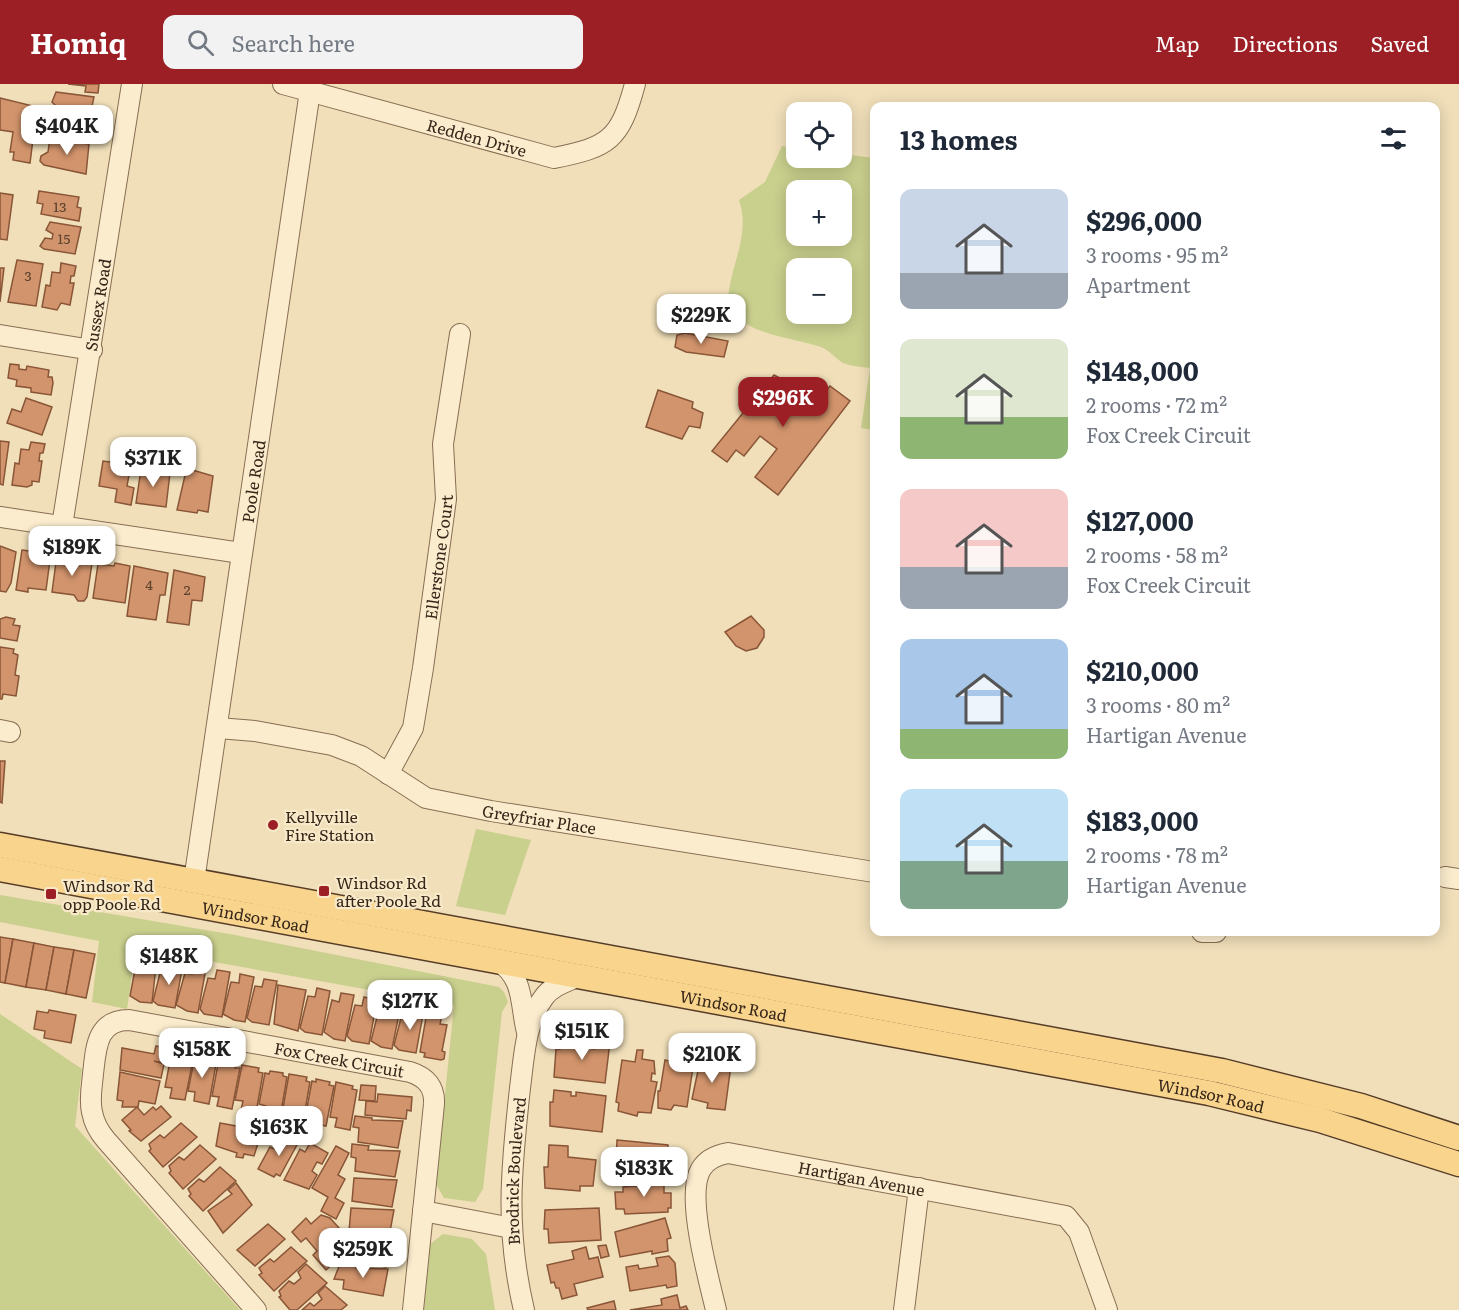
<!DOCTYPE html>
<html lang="en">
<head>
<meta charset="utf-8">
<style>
	body { margin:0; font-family:Literata,serif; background:#f2f2f3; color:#1f2937; height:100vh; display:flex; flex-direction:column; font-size:22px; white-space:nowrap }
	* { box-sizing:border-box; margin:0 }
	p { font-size:20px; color:#747a83 }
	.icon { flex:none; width:33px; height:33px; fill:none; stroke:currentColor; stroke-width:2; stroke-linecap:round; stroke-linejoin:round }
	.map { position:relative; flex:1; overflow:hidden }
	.side { position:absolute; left:870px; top:18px; width:570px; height:834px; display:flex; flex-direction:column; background:#fff; border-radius:12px; box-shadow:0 3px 15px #0003 }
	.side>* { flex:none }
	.controls { position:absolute; left:786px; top:18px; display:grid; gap:12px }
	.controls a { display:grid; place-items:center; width:66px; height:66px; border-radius:12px; background:#fff; box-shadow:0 3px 15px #0003; font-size:30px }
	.price { position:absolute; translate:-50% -51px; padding:0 14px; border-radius:12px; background:#fff; color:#222; font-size:20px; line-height:39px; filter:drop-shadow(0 2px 3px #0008) }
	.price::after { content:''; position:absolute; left:50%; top:36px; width:18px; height:14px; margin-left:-9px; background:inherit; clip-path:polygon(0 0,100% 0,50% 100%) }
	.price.current { background:#9b1f24; color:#fff }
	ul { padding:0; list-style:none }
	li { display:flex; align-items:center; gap:18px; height:150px; padding:0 30px }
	li span { display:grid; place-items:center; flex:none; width:168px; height:120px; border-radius:12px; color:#555 }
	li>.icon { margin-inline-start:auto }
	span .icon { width:72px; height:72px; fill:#fffc; stroke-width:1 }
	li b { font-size:26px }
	h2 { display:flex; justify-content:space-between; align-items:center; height:72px; padding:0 30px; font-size:26px }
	header { display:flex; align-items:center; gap:36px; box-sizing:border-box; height:84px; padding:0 30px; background:#9b1f24; color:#fff }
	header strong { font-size:28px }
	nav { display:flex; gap:33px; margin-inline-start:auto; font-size:21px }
	.search { width:420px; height:54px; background:#f2f2f3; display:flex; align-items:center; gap:15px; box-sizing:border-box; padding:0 21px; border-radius:12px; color:#747a83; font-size:22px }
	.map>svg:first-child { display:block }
	.green { fill:#c9cf8d; fill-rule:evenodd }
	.building { fill:#d2946c; stroke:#895537; stroke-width:1.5 }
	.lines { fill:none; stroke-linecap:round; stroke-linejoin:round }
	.minor-casing { stroke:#886e53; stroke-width:22 }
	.major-casing { stroke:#553c28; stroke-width:27 }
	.minor { stroke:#fbeccd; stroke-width:20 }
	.major { stroke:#f8d48d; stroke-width:24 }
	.poi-dot { fill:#9b1f24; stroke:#f8e9c9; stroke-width:2 }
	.labels { text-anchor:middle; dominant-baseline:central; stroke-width:4.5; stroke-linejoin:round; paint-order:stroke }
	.number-label { font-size:14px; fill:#5d422e }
	.street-label { font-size:16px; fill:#362619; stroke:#f8e9c9 }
	.poi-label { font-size:16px; fill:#362619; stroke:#f8e9c9; text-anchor:start }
</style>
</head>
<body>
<header>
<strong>Homiq</strong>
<div class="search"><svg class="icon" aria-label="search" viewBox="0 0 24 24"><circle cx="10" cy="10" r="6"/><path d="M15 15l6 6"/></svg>Search here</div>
<nav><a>Map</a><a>Directions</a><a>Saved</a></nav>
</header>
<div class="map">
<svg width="1459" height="1226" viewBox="0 0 1459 1226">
	<rect width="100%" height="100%" fill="#f0dfb9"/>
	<g class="green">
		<path d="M 782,62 L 796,64 L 796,74 L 842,74 L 842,70 L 874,74 L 874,346 L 861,344 L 870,284 C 862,283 851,282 843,279 C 835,274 829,266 821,263 C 793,253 721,249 729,206 C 734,175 750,147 739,116 L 765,98 ZM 796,106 L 842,106 L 842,152 L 796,152 ZM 842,184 L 842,230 L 796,230 L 796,184 Z"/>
		<path d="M 476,745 L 531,756 L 505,831 L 456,822 Z"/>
		<path d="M 0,811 L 235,851 L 499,903 L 504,908 L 508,918 L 502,928 L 483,1105 L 475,1118 L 444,1114 L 436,1100 L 454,921 L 136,864 L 127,925 L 92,918 L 99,857 L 0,838 Z"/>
		<path d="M 0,930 L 82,985 L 75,1042 L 240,1226 L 0,1226 Z"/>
		<path d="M 443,1150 L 472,1155 L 486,1170 L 495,1226 L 424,1226 L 429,1161 Z"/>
	</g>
	<g class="building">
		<path d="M 68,0 L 99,0 L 98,9 L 85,8 L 86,2 Z"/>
		<path d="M 56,8 L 94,13 L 89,37 L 94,38 L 92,52 L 70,49 L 72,39 L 53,36 L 55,21 L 52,18 Z"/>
		<path d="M 0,14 L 37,23 L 30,79 L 13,76 L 14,68 L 10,68 L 13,48 L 0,46 Z"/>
		<path d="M 50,54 L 89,60 L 86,90 L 44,81 L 40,77 L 41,72 L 48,68 Z"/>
		<path d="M 39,107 L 79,113 L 77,123 L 81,124 L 79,137 L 41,130 L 43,120 L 37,119 Z"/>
		<path d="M 0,109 L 13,111 L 7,156 L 0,155 Z"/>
		<path d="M 50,138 L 81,143 L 75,170 L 44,165 L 40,162 L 45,154 L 52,155 L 53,150 L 46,146 Z"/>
		<path d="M 17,176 L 43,180 L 36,222 L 8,218 Z"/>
		<path d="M 61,179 L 76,182 L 74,192 L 71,192 L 70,199 L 74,199 L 70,221 L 61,219 L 57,226 L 42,223 L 46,201 L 50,202 L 52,188 L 60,189 Z"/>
		<path d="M 0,184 L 4,184 L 0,218 Z"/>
		<path d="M 685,249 L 728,257 L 724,273 L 686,268 L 675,263 L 677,251 Z"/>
		<path d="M 10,280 L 19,281 L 19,285 L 26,286 L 27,282 L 49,286 L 48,293 L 52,293 L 53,299 L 51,311 L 31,308 L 31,304 L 16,302 L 17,296 L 8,294 Z"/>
		<path d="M 774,291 L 819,315 L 830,302 L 850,317 L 778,411 L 755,393 L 777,365 L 760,352 L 744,372 L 736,366 L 727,378 L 712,367 Z"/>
		<path d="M 658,306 L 693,318 L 692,324 L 703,329 L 700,344 L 689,342 L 682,355 L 646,343 Z"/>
		<path d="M 26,314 L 52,323 L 42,351 L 7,339 L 12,325 L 21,328 Z"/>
		<path d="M 0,357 L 9,358 L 3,401 L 0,400 Z"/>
		<path d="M 31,358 L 45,360 L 43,369 L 40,369 L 39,377 L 42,377 L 39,398 L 32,397 L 32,401 L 27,403 L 12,401 L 15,379 L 19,380 L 21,365 L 29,366 Z"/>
		<path d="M 114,374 L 131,380 L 127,402 L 134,404 L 131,421 L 115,418 L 117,405 L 99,402 L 103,377 L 110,378 Z"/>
		<path d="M 141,385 L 170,389 L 166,423 L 136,419 Z"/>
		<path d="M 189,385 L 213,392 L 208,428 L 198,426 L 197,429 L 177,426 L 186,387 Z"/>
		<path d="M 0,462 L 16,468 L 11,499 L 6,508 L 0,507 Z"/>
		<path d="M 22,466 L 36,468 L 35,474 L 50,476 L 46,506 L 28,504 L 28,508 L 16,506 Z"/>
		<path d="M 57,471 L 92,479 L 87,513 L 84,517 L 78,517 L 74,511 L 52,508 Z"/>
		<path d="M 115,479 L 130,482 L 125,519 L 93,514 L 98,480 L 114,482 Z"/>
		<path d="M 134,482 L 168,489 L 165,511 L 160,511 L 156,536 L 127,532 Z"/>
		<path d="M 174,486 L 205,493 L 202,517 L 192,516 L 189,541 L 167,538 Z"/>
		<path d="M 751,532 L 764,546 L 764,553 L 757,564 L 746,567 L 736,562 L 725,548 Z"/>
		<path d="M 6,533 L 15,535 L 13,541 L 20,542 L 17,557 L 0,554 L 0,535 Z"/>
		<path d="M 0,563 L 14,565 L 13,569 L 18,571 L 15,591 L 19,592 L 16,612 L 3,610 L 2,615 L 0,615 Z"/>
		<path d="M 0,677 L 5,677 L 2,719 L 0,718 Z"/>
		<path d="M 0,853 L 13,855 L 5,899 L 0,898 Z"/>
		<path d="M 13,855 L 34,859 L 26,903 L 5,899 Z"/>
		<path d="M 34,859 L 54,863 L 46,906 L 26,903 Z"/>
		<path d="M 54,863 L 74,866 L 66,910 L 46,906 Z"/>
		<path d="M 74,866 L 95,870 L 86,914 L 66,910 Z"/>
		<path d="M 144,872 L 157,873 L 152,919 L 140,918 L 130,912 L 136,880 L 143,881 Z"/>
		<path d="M 170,877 L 183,880 L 175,924 L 158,921 L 153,917 L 161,885 L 168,886 Z"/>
		<path d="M 193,882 L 206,884 L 198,929 L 187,927 L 176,921 L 185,889 L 192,890 Z"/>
		<path d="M 217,886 L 230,888 L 222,933 L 204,930 L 200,925 L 208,894 L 215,895 Z"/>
		<path d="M 240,890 L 254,893 L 245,938 L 234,936 L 223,930 L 231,898 L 239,899 Z"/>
		<path d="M 264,895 L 277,897 L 269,941 L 252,938 L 247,934 L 255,902 L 262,903 Z"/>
		<path d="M 278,901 L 306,906 L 298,947 L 274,940 Z"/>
		<path d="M 317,904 L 330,907 L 322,951 L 305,948 L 300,944 L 308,912 L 315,913 Z"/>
		<path d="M 341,909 L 354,911 L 345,957 L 334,955 L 324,948 L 332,916 L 339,918 Z"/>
		<path d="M 364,913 L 377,916 L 369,960 L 352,957 L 347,952 L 355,921 L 362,922 Z"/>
		<path d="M 388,918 L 401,920 L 392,965 L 381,963 L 371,957 L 379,925 L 386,926 Z"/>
		<path d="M 411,922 L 424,925 L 416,969 L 399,966 L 394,961 L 402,930 L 409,931 Z"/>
		<path d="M 49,926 L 76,931 L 71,959 L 44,954 L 45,947 L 34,945 L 37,927 L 48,929 Z"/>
		<path d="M 427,928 L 442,931 L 440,940 L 447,941 L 442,967 L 445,968 L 444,975 L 441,976 L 424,973 L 425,969 L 420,968 Z"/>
		<path d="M 562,951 L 580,953 L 579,963 L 595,965 L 596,956 L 610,958 L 605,999 L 554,993 L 556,965 L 560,965 Z"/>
		<path d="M 156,962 L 170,965 L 167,980 L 154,977 L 164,980 L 161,994 L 120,986 L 122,964 L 154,970 Z"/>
		<path d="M 637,966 L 643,966 L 642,975 L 654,977 L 655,990 L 652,989 L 651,997 L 657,998 L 651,1029 L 638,1028 L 637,1032 L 618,1027 L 619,1019 L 616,1018 L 622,976 L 635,978 Z"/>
		<path d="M 175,969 L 189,972 L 188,975 L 193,976 L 185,1016 L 170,1014 L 172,1004 L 165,1003 L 171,972 L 175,972 Z"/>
		<path d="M 195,972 L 212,976 L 211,979 L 216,980 L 209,1020 L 194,1017 L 195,1008 L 188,1007 Z"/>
		<path d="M 704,975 L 731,981 L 725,1026 L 707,1024 L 708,1019 L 692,1015 L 700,977 L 703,977 Z"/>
		<path d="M 665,976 L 693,983 L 687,1023 L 674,1021 L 671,1026 L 658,1024 L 658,1007 L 660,1007 Z"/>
		<path d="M 222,978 L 236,981 L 235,984 L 240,984 L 232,1025 L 217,1022 L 219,1013 L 212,1012 L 218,980 L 222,981 Z"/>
		<path d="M 242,981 L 259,984 L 258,988 L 263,989 L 256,1029 L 241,1026 L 243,1017 L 235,1016 Z"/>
		<path d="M 270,987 L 283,989 L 283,992 L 287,993 L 280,1034 L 265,1031 L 266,1022 L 259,1020 L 265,989 L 269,990 Z"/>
		<path d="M 120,988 L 160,997 L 155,1020 L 139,1017 L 138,1023 L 122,1023 L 123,1017 L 117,1016 Z"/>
		<path d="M 289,990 L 307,993 L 306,997 L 310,998 L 303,1038 L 288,1035 L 290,1026 L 283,1024 Z"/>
		<path d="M 316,995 L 330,998 L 329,1001 L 334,1002 L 326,1042 L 311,1039 L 313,1030 L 306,1029 L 312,997 L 316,998 Z"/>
		<path d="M 336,998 L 353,1002 L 352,1005 L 357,1006 L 350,1046 L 335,1043 L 337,1034 L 330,1033 Z"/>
		<path d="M 361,1001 L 376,1002 L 375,1017 L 359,1016 Z"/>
		<path d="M 554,1006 L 571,1008 L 571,1012 L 576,1012 L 576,1008 L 606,1012 L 602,1048 L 550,1042 L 550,1018 L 553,1018 Z"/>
		<path d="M 378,1010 L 412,1013 L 411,1027 L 407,1026 L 406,1035 L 365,1031 L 366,1017 L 377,1018 Z"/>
		<path d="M 161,1022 L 171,1033 L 141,1057 L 129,1047 L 131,1046 L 122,1036 L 137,1023 L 144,1031 L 153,1023 L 156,1026 Z"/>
		<path d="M 355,1032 L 372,1034 L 372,1036 L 403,1037 L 398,1064 L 358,1058 L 359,1044 L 353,1043 Z"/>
		<path d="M 181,1039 L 197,1053 L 163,1083 L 149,1067 L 151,1065 L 149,1060 L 160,1051 L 164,1054 Z"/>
		<path d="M 220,1039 L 258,1046 L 257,1052 L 260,1053 L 254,1072 L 244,1070 L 243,1074 L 236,1073 L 237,1069 L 216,1062 Z"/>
		<path d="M 285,1050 L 299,1057 L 280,1092 L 276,1090 L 274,1093 L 258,1085 L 270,1063 L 277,1066 Z"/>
		<path d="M 617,1056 L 668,1061 L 667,1077 L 658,1077 L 657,1089 L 628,1089 L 629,1084 L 616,1083 Z"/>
		<path d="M 310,1059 L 328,1069 L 322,1080 L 317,1078 L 312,1087 L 317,1091 L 309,1105 L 284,1096 L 300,1065 L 305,1068 Z"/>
		<path d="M 352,1060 L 369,1062 L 368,1066 L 400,1067 L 395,1093 L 355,1087 L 356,1074 L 351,1073 Z"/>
		<path d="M 200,1061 L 216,1075 L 183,1105 L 169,1089 L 171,1087 L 169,1082 L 179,1073 L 184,1076 Z"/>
		<path d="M 549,1061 L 568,1062 L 568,1073 L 596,1076 L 593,1102 L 580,1102 L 580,1107 L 545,1104 L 544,1083 L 548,1083 Z"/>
		<path d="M 336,1062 L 349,1069 L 338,1091 L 345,1095 L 335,1114 L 344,1119 L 336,1135 L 321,1127 L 328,1113 L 312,1104 Z"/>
		<path d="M 220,1083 L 236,1097 L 203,1127 L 189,1112 L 191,1110 L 188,1105 L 199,1095 L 204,1098 Z"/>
		<path d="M 354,1094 L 397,1096 L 392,1123 L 352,1117 Z"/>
		<path d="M 664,1096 L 664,1109 L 671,1109 L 671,1124 L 668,1124 L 668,1128 L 625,1130 L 624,1125 L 616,1125 L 615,1108 L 623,1108 L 623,1103 L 636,1102 L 636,1098 Z"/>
		<path d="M 236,1099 L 252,1121 L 223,1149 L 208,1127 L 232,1110 L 228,1106 Z"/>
		<path d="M 351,1124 L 394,1126 L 389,1153 L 349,1147 Z"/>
		<path d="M 599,1124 L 601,1156 L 549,1159 L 548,1145 L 544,1145 L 545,1126 Z"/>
		<path d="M 321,1131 L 330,1134 L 339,1144 L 333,1150 L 336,1153 L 326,1162 L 338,1175 L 326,1186 L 313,1171 L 317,1167 L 306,1154 L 301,1158 L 292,1148 L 306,1134 L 311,1140 Z"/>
		<path d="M 665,1134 L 671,1154 L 667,1155 L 668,1167 L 652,1170 L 652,1167 L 620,1173 L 615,1148 Z"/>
		<path d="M 268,1140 L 285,1155 L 255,1182 L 237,1166 Z"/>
		<path d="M 348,1154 L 392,1156 L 386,1183 L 346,1177 Z"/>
		<path d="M 606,1161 L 609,1172 L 601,1174 L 598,1162 Z"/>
		<path d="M 291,1163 L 307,1177 L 274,1207 L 259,1191 L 262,1189 L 259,1184 L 270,1175 L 274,1178 Z"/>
		<path d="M 586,1163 L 589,1175 L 598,1173 L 603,1193 L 574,1200 L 577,1211 L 562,1215 L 559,1204 L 556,1204 L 554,1198 L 551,1199 L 547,1181 L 574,1175 L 572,1167 Z"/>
		<path d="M 669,1172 L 675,1179 L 677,1202 L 667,1204 L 666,1201 L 630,1207 L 626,1183 L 638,1181 L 639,1185 L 658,1182 L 656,1174 Z"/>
		<path d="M 306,1180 L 327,1199 L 297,1226 L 290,1226 L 279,1213 L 281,1212 L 279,1207 L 289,1197 L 294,1200 L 301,1194 L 298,1188 Z"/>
		<path d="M 340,1180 L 356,1181 L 356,1184 L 388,1185 L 383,1212 L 343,1205 L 344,1196 L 334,1195 Z"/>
		<path d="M 325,1202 L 347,1221 L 341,1226 L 302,1226 L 310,1219 L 314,1222 L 322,1215 L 318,1209 Z"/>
		<path d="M 677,1211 L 680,1224 L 686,1222 L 688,1226 L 630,1226 L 662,1221 L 661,1215 Z"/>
		<path d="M 614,1217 L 616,1226 L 588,1226 L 587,1224 Z"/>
	</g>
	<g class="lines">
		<defs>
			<g id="minor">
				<path id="s1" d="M 283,0 L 554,74 C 609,63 620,56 635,0"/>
				<path d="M 0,251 L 92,266"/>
				<path d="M 0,433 L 241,469"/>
				<path id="s2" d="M 62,442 L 132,0"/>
				<path id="s3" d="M 218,644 L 255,647 L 332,661 L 361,672 L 426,714 L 491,727 L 874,788"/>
				<path d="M 0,646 L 10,648"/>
				<path id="s4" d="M 388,690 L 413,644 L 423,584 L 446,415 L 443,360 L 460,250"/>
				<path d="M 1445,793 L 1459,795"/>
				<path id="s5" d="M 194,797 L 311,0"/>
				<path d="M 1202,848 L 1216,848"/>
				<path d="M 498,877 C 525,894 520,921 527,948"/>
				<path d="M 423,1127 L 511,1144"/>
				<path id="s6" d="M 256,1226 L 106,1056 C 99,1048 94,1039 92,1028 C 89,1015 92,1002 93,990 C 96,965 96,936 129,936 L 410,988 C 426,993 435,1003 434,1020 L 413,1226"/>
				<path id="s7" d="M 524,1226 C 505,1146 511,1085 520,1004 C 524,974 525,938 544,913 C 552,902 566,898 579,892"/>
				<path id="s8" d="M 716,1226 C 709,1196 685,1111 701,1085 C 707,1075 717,1071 728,1069 L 1066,1132 L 1079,1148 L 1107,1226"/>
				<path d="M 904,1226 L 919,1104"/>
			</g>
			<g id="major">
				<path d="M 0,761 L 1222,987 L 1361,1022 L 1459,1054"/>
				<path id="s9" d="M 0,785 L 1209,1009 L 1320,1036 L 1459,1080"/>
			</g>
		</defs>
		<use href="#minor" class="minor-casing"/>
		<use href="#major" class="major-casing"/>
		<use href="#minor" class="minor"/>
		<use href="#major" class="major"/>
	</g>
	<g class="poi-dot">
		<circle cx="273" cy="741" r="6"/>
		<rect x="318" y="801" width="12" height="12" rx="3"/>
		<rect x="45" y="804" width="12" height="12" rx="3"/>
	</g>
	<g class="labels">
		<g class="number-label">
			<text x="60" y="122">13</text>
			<text x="64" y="154">15</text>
			<text x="28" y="191">3</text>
			<text x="149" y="500">4</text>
			<text x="187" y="505">2</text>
		</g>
		<g class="street-label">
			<text stroke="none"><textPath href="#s1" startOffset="201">Redden Drive</textPath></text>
			<text stroke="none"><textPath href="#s2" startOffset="224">Sussex Road</textPath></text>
			<text stroke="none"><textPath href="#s5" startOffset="404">Poole Road</textPath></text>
			<text stroke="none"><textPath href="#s4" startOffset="225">Ellerstone Court</textPath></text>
			<text stroke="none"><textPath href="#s3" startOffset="339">Greyfriar Place</textPath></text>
			<text stroke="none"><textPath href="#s9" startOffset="260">Windsor Road</textPath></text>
			<text stroke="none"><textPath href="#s9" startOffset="746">Windsor Road</textPath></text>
			<text stroke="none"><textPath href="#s6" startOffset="584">Fox Creek Circuit</textPath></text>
			<text stroke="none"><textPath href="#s9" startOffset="1232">Windsor Road</textPath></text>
			<text stroke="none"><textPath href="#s7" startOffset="140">Brodrick Boulevard</textPath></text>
			<text stroke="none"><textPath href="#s8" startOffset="312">Hartigan Avenue</textPath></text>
		</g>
		<g class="poi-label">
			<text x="285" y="732">Kellyville<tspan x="285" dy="18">Fire Station</tspan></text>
			<text x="336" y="798">Windsor Rd<tspan x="336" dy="18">after Poole Rd</tspan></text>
			<text x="63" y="801">Windsor Rd<tspan x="63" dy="18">opp Poole Rd</tspan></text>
		</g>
	</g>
</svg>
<div class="controls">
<a><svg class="icon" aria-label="locate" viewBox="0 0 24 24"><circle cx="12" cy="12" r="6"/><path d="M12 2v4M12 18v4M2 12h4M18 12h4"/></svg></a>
<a>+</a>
<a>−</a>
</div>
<b class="price" style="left:67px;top:72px">$404K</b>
<b class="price" style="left:701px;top:261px">$229K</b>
<b class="price current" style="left:783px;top:344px">$296K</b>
<b class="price" style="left:153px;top:404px">$371K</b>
<b class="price" style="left:72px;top:493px">$189K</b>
<b class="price" style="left:169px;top:902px">$148K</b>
<b class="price" style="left:410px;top:947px">$127K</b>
<b class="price" style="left:582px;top:977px">$151K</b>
<b class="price" style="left:202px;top:995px">$158K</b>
<b class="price" style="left:712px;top:1000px">$210K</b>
<b class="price" style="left:279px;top:1073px">$163K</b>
<b class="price" style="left:644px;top:1114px">$183K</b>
<b class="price" style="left:363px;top:1195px">$259K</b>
<section class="side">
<h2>13 homes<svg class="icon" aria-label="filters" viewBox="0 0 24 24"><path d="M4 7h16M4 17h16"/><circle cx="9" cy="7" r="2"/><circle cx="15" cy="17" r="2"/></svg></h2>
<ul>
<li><span style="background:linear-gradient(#c9d6e8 70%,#9aa5b1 0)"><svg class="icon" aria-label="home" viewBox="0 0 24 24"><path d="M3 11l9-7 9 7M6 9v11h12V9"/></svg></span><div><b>$296,000</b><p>3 rooms · 95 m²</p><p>Apartment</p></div></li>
<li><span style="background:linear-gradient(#dfe7d0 65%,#8fb573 0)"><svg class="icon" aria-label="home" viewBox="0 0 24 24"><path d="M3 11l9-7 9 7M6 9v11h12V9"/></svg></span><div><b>$148,000</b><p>2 rooms · 72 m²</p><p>Fox Creek Circuit</p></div></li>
<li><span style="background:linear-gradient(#f6c9c9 65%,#9aa5b1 0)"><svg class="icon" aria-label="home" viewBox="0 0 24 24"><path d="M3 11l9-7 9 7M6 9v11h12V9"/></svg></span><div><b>$127,000</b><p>2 rooms · 58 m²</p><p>Fox Creek Circuit</p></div></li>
<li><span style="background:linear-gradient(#a9c7e8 75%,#8fb573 0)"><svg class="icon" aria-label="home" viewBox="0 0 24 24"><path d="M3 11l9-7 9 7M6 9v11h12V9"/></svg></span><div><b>$210,000</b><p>3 rooms · 80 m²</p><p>Hartigan Avenue</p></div></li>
<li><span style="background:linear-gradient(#bfe0f5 60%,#7fa58c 0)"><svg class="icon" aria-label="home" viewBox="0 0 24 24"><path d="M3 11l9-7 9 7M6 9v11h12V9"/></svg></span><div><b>$183,000</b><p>2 rooms · 78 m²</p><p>Hartigan Avenue</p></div></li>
</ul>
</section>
</div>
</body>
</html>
